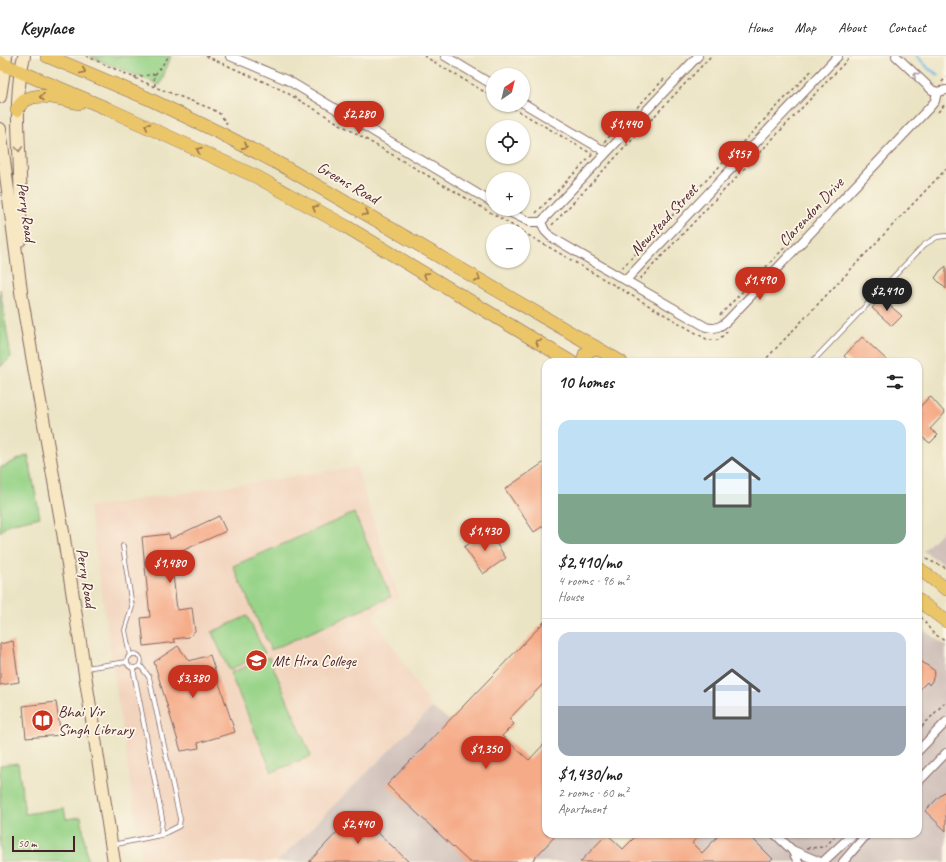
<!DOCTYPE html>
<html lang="en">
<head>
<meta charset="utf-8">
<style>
	body { margin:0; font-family:Caveat,sans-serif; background:#f2f2f2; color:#222; height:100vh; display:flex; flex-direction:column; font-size:15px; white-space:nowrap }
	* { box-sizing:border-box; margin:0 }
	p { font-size:13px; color:#767676 }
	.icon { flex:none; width:22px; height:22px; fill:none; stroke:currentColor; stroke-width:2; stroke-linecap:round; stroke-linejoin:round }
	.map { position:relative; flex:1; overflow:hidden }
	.details { position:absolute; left:542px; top:302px; width:380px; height:480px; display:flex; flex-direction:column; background:#fff; border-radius:12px; box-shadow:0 1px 3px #0004 }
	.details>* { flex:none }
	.needle { width:26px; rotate:35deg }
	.controls { position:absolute; left:486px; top:12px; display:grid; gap:8px }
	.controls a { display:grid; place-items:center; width:44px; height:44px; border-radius:50%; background:#fff; box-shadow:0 1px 3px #0004; font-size:20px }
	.scale { position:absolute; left:12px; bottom:10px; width:63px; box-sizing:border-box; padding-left:4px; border:2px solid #4a1f2b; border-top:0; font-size:11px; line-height:14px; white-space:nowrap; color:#4a1f2b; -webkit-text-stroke:3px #fcf5e5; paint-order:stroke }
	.price { position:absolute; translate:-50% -34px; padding:0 9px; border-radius:14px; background:#c8321e; color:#fff; font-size:13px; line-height:26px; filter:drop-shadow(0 1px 2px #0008) }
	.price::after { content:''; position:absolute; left:50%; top:24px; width:12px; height:9px; margin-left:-6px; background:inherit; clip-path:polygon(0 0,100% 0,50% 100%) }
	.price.active { background:#222; color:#fff }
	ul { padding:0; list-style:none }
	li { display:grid; align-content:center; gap:8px; height:212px; padding:0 16px }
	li+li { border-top:1px solid #e0e0e0 }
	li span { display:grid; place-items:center; height:124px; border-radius:12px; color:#555 }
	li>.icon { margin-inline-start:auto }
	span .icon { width:72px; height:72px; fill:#fffc; stroke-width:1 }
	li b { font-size:17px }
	h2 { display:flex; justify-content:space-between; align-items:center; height:48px; padding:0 16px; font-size:17px }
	header { display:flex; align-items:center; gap:24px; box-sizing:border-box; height:56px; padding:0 20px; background:#fff; border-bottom:1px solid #e0e0e0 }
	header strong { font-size:19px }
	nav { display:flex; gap:22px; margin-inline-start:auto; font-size:14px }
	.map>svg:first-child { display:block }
	.built { fill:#f2d4be }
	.industrial { fill:#cfc0ba }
	.green { fill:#97d388; stroke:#70795a }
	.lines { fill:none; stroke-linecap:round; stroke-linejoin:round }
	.stream { stroke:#6bb7e4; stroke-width:2.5 }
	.building { fill:#f5ab88 }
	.lane-casing { stroke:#826461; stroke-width:5.5 }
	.street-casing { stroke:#826461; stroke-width:10 }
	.secondary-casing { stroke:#826461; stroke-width:14 }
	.primary-casing { stroke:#826461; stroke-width:14 }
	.path { stroke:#826461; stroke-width:1.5; stroke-dasharray:3 3; stroke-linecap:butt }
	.lane { stroke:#fff; stroke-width:4 }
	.street { stroke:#fff; stroke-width:8 }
	.secondary { stroke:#f7e8c3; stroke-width:12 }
	.primary { stroke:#ebc669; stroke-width:13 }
	.oneway { stroke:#9a724a }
	.oneway2 { stroke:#ae9aa0 }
	.oneway3 { stroke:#a08477 }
	.labels { text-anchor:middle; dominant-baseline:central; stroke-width:3.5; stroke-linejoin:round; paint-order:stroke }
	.street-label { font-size:16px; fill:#4a1f2b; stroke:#fcf5e5 }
	.poi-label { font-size:16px; fill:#4a1f2b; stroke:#fcf5e5; text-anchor:start }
</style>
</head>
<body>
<header>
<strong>Keyplace</strong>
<nav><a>Home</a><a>Map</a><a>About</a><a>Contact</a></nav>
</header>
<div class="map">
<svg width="946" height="806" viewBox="0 0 946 806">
	<rect width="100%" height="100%" fill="#fcf5e5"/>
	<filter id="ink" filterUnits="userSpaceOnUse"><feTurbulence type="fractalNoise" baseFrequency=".025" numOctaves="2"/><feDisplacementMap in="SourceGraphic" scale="8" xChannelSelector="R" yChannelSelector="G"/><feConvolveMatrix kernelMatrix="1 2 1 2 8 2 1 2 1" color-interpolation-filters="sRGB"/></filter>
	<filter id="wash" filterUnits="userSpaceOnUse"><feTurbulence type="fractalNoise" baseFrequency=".012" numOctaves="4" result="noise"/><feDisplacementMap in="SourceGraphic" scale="16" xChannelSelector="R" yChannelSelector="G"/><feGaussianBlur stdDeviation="0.9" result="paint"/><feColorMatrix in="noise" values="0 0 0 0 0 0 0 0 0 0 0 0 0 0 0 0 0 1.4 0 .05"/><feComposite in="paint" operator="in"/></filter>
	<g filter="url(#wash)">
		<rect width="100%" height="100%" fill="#ebe4c4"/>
		<path class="built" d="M 356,411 L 399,541 L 372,558 L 432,652 L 277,806 L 142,806 L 89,451 Z"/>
		<g class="industrial">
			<path d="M 946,472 L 946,509 L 923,495 Z"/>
			<path d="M 918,570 L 946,590 L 946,806 L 665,806 L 691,778 L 918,778 Z"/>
			<path d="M 432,652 L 546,734 L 546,778 L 606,778 L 645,806 L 277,806 Z"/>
		</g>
		<g class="green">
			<path d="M 89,0 L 171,0 L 160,29 Z"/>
			<path d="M 0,233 L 11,301 L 0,311 Z"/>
			<path d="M 28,399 L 40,461 L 9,468 L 0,476 L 0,412 Z"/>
			<path d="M 354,457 L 391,541 L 271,594 L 233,510 Z"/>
			<path d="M 247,560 L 265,597 L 229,614 L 212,576 Z"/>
			<path d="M 269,601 L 311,700 L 272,716 L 230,617 Z"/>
			<path d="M 18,707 L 25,758 L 64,752 L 66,763 L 81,761 L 88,806 L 0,806 L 0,709 Z"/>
		</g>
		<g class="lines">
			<path class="stream" d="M 917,0 L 929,13 L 939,19"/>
		</g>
		<g id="blocks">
			<g class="building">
				<path d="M 946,210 L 946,233 L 935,222 L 940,215 Z"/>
				<path d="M 881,242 L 902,260 L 892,270 L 872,252 Z"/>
				<path d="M 862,281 L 889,306 L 850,306 L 844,300 Z"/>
				<path d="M 930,340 L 945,357 L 930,373 L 938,379 L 930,387 L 918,378 L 918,361 L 921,358 L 918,353 Z"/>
				<path d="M 546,405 L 546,468 L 534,476 L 505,433 Z"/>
				<path d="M 219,460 L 226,475 L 171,500 L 177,554 L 192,552 L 195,575 L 189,581 L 173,583 L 176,586 L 144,590 L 141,562 L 150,561 L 142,481 L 169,478 L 170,483 Z"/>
				<path d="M 488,475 L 506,502 L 483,518 L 464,491 Z"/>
				<path d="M 546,564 L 546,625 L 509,663 L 514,668 L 502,680 L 529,704 L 546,686 L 546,778 L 557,778 L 531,806 L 469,806 L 387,729 Z"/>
				<path d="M 13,585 L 19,626 L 0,629 L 0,588 Z"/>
				<path d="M 178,590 L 189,605 L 210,599 L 235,676 L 198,687 L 199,692 L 181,695 L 154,606 Z"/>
				<path d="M 918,603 L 935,615 L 932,625 L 929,629 L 927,626 L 918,635 Z"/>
				<path d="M 56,646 L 61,679 L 26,682 L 23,650 Z"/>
				<path d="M 946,734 L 946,775 L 925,755 Z"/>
				<path d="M 356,756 L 409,806 L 309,806 Z"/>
				<path d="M 607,778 L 623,793 L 638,778 L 701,778 L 692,787 L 702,797 L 720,778 L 748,778 L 773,803 L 770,806 L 580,806 Z"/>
			</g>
		</g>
	</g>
	<g filter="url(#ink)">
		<use href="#blocks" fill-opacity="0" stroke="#826461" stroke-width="1"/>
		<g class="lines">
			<defs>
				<g id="lane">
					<path d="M 812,306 L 924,189 L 937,181 L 946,180"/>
					<path d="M 123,490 L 132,551 L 125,574 L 130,600"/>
					<circle cx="134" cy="605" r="7"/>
					<path d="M 140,609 L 149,621 L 180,763 L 179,770 L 161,779"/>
					<path d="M 85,612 L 127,606"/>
					<path d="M 112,789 L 161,779 L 162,762 L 133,612"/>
				</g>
				<g id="street">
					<path d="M 230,0 L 289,25 L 493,147"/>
					<path d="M 445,0 L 493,29"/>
					<path d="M 896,0 L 932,34 L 937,36"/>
					<path d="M 937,36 L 946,34"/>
					<path d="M 523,47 L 606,96"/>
					<path d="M 503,153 L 530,166 L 541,166"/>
					<path d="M 541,166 L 545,175 L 551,181 L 706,271 C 716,274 722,270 729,263 L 930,51 L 935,45 L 937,36"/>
					<path d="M 541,166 L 698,0"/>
					<path d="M 626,224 L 838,0"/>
					<path d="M 918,695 L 946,666"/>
					<path d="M 918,726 L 946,697"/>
					<path d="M 775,778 L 792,794 L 798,806"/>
					<path d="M 792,794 L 818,805"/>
					<path d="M 824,805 L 853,778"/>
					<path d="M 843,806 L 867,778"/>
				</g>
				<g id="secondary">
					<path d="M 0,41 L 6,0"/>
					<path d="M 0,73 L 22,243 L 63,476 L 114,806"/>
					<path d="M 20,184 C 20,162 21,141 20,119 C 19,78 14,40 24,0"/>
				</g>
				<g id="primary">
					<path d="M 47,0 L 147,42 L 220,77 L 283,110 L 621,306"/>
					<path d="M 0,7 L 108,53 L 257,121 L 347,171 L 571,306"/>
					<path d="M 17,54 C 28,31 59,43 79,47"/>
					<path d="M 583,306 L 585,298 L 595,291"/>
					<path d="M 918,512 L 946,533"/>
					<path d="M 918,544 L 946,565"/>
				</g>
			</defs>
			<use href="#lane" class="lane-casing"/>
			<use href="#street" class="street-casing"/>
			<use href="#secondary" class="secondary-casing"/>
			<use href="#primary" class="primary-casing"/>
			<g class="path">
				<path d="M 86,0 L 155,31 L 212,53 L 220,58 L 227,68"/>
				<path d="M 206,0 L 282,34 L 522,175"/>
				<path d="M 424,0 L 493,41"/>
				<path d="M 134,21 L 156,18"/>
				<path d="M 942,26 L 946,21"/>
				<path d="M 155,30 L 154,20 L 169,0"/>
				<path d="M 508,49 L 592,98"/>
				<path d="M 938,56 L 946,47"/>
				<path d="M 604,86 L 666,21"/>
				<path d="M 536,157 L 593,98"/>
				<path d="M 552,169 L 711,0"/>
				<path d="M 523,176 L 708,284 L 718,284 L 729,274"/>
				<path d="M 622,212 L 812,14"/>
				<path d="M 640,223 L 851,0"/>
				<path d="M 720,259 L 789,187"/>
				<path d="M 763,306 L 946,113"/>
				<path d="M 926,503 L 946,512"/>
				<path d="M 921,561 L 932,576 L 946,586"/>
				<path d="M 918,675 L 946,645"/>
				<path d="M 807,792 L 825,791 L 837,778"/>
			</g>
			<use href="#lane" class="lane"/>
			<use href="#street" class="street"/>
			<use href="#secondary" class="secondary"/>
			<use href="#primary" class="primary"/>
		</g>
		<defs><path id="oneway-chevron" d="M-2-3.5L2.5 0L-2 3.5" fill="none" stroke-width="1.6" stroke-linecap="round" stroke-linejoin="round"/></defs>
		<g class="oneway">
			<use href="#oneway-chevron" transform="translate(83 15) rotate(23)"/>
			<use href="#oneway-chevron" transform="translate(42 41) rotate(-179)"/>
			<use href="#oneway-chevron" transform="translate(147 70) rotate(-155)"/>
			<use href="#oneway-chevron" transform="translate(245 90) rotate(28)"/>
			<use href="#oneway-chevron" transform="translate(199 94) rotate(-156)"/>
			<use href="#oneway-chevron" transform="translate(315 152) rotate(-150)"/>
			<use href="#oneway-chevron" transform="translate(366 157) rotate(30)"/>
			<use href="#oneway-chevron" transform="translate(426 219) rotate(-149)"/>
			<use href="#oneway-chevron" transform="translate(478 223) rotate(30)"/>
			<use href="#oneway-chevron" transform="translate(538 286) rotate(-149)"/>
		</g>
		<use class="oneway2" href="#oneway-chevron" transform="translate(916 19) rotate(-137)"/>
		<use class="oneway3" href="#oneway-chevron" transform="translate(19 93) rotate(87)"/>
	</g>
	<defs>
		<symbol id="school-disc" viewBox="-11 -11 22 22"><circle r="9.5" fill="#c8321e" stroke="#fcf5e5"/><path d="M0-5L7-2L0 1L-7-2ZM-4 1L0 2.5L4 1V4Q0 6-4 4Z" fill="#fff"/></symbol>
		<symbol id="library-disc" viewBox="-11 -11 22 22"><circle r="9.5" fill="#c8321e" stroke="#fcf5e5"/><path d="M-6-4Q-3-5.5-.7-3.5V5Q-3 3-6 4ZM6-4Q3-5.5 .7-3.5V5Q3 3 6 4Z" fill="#fff"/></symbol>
	</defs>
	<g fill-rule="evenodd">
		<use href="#school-disc" x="244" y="592" width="25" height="25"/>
		<use href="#library-disc" x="30" y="652" width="25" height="25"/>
	</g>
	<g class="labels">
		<g class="street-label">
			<text transform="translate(348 127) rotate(30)">Greens Road</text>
			<text transform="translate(26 156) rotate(82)">Perry Road</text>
			<text transform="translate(811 156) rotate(-47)">Clarendon Drive</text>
			<text transform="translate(664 164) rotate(-47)">Newstead Street</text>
			<text transform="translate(86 522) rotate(81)">Perry Road</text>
		</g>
		<g class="poi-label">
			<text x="272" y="605">Mt Hira College</text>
			<text x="58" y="656">Bhai Vir<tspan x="58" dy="18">Singh Library</tspan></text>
		</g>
	</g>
</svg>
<div class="controls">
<a><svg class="needle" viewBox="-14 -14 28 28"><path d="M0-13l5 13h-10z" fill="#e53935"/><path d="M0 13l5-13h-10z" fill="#767676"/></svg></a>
<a><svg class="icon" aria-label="locate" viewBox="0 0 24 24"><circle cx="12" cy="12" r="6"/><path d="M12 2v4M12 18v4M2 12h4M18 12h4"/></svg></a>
<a>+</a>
<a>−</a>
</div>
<div class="scale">50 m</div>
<b class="price" style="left:359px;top:79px">$2,280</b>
<b class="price" style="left:626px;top:89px">$1,440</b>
<b class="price" style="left:739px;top:119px">$957</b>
<b class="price" style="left:760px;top:245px">$1,490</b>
<b class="price active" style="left:887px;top:256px">$2,410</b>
<b class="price" style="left:485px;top:496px">$1,430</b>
<b class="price" style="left:170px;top:528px">$1,480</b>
<b class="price" style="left:193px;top:643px">$3,380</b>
<b class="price" style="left:486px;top:714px">$1,350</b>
<b class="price" style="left:358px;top:789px">$2,440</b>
<section class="details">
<h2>10 homes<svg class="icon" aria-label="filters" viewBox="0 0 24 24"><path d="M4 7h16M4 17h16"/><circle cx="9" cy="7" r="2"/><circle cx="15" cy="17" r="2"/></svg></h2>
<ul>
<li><span style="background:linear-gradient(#bfe0f5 60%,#7fa58c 0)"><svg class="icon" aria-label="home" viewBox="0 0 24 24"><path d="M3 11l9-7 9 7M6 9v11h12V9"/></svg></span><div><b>$2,410/mo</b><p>4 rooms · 96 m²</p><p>House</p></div></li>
<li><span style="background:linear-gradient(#c9d6e8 60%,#9aa5b1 0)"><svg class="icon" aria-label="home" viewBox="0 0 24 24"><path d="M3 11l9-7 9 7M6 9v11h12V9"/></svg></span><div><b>$1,430/mo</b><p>2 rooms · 60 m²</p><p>Apartment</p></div></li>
</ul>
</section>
</div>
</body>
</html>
